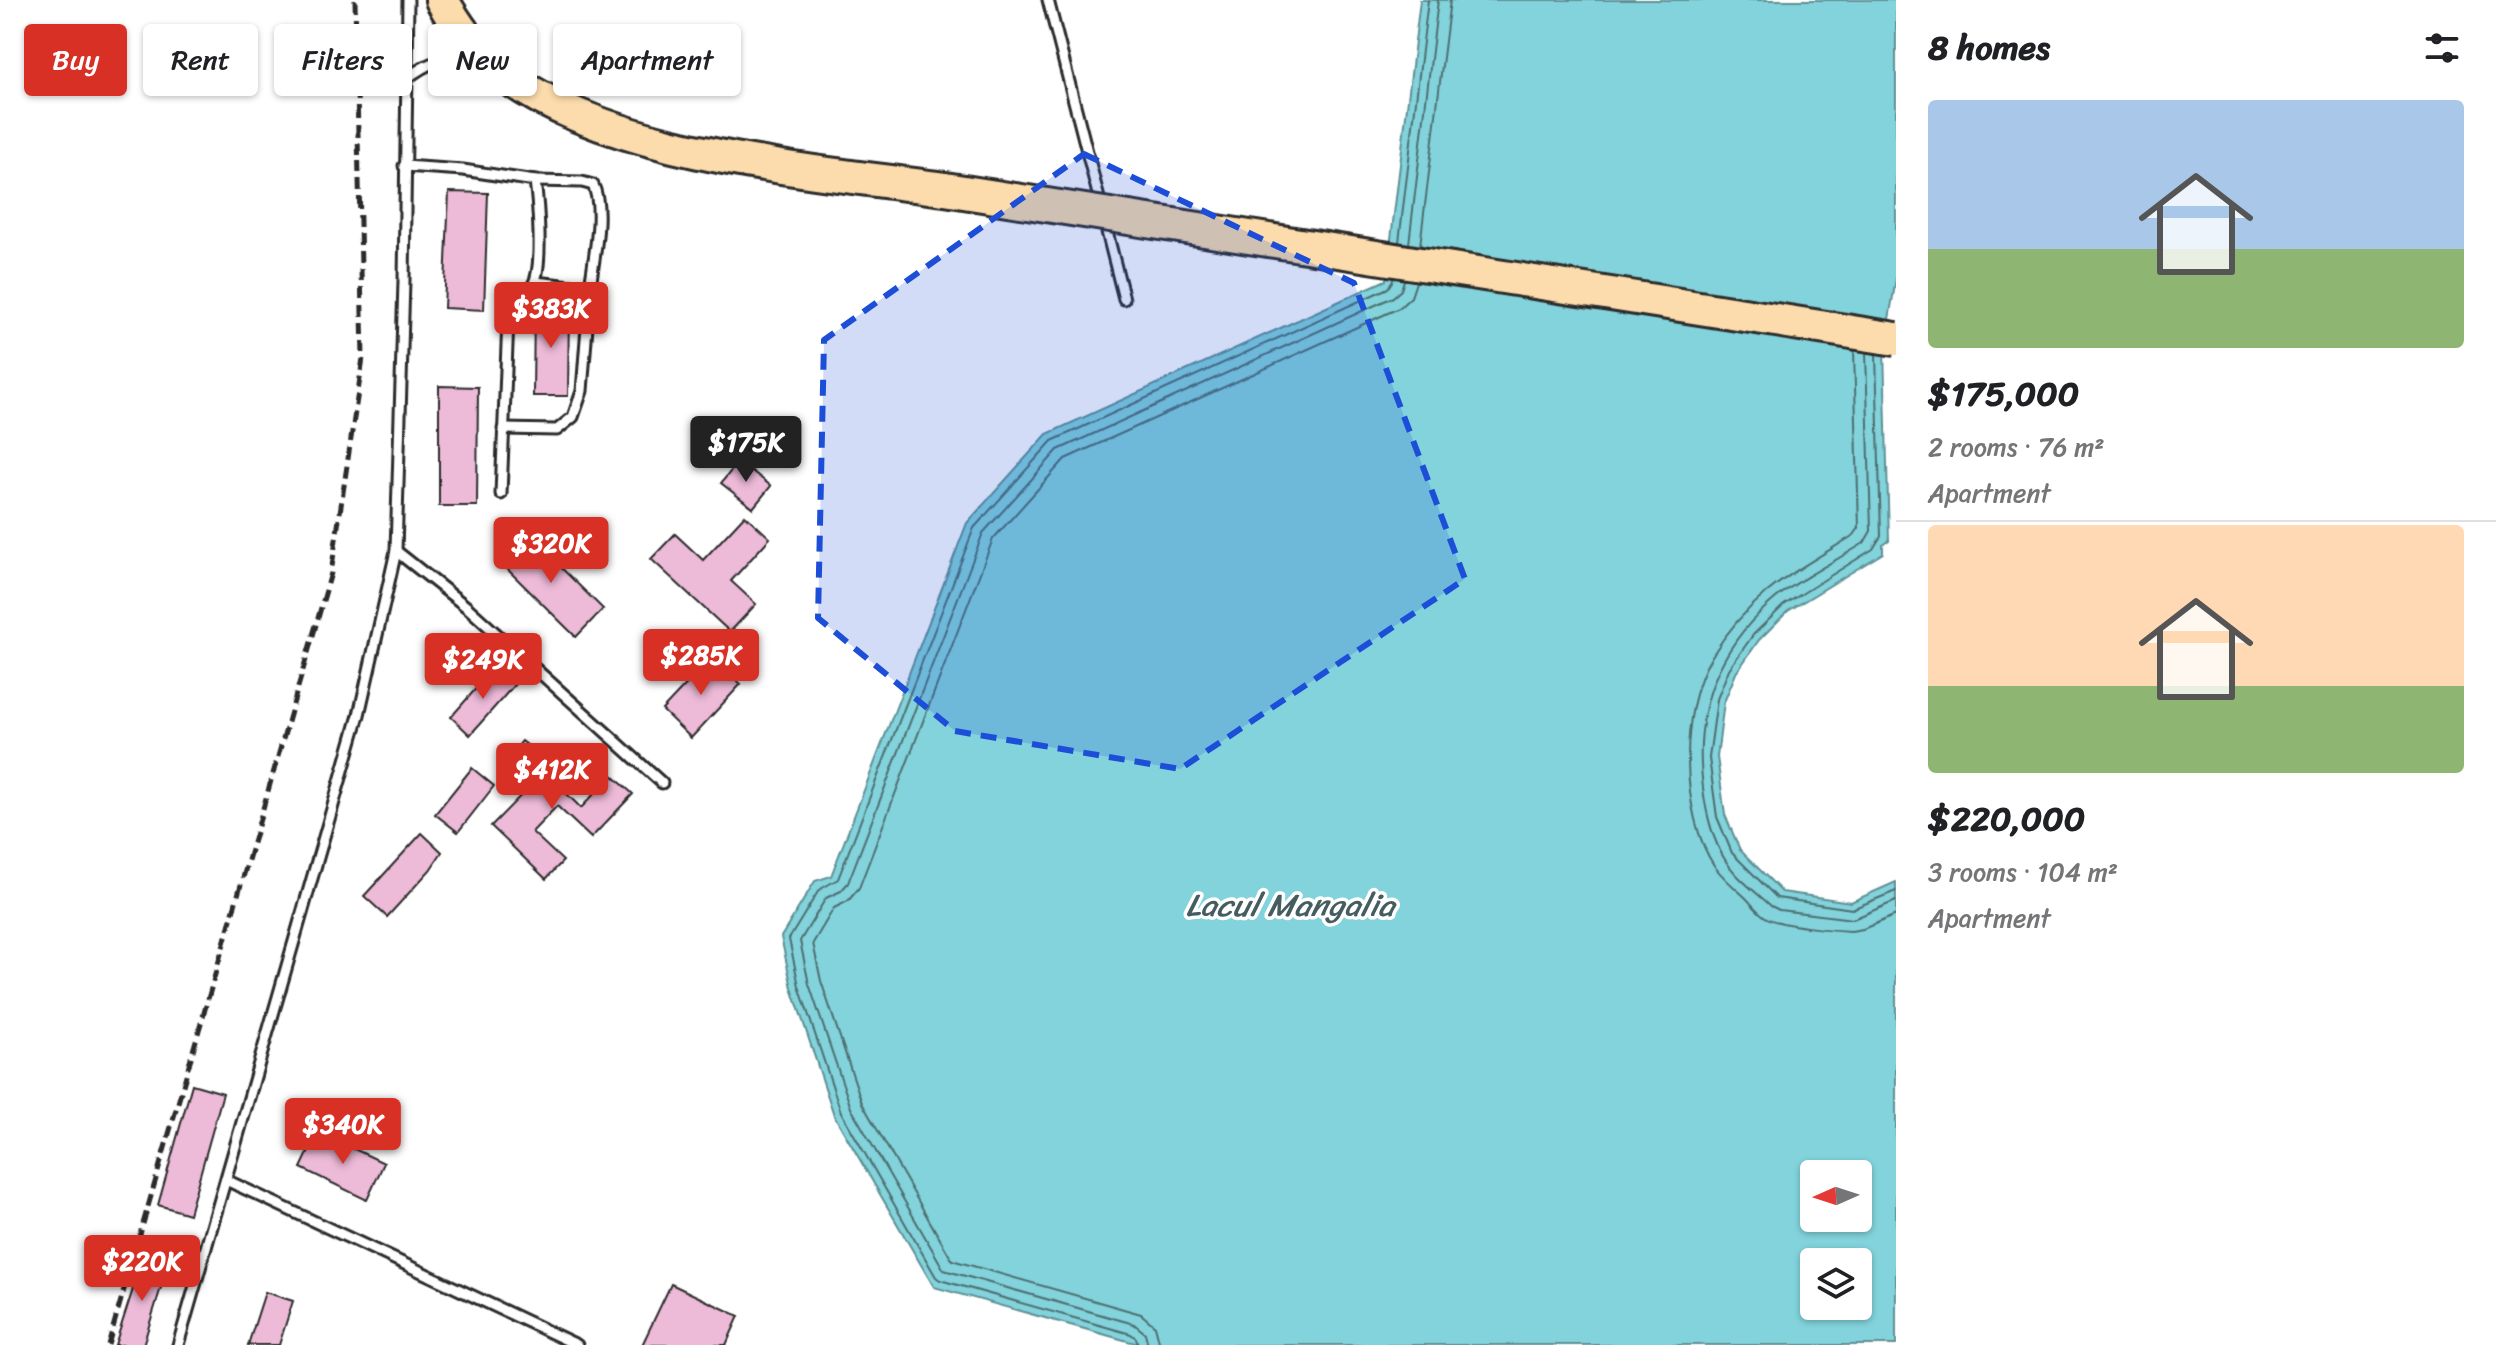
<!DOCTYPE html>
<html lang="en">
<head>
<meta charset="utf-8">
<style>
	body { margin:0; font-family:Sriracha,sans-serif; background:#f2f2f2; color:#202124; height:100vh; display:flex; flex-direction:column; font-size:30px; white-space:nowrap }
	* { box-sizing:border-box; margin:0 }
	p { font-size:26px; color:#757577 }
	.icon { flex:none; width:44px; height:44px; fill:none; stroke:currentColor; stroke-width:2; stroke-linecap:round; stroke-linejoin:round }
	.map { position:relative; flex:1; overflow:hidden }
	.drawer { display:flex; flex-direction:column; background:#fff; width:600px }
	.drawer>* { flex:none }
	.hud { position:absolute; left:24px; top:24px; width:760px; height:72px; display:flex; gap:16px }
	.needle { width:52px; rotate:267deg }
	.fabs { position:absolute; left:1800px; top:1160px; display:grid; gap:16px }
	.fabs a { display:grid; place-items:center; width:72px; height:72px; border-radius:8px; background:#fff; box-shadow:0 2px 6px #0004; font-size:40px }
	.price { position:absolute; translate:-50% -68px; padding:0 18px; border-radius:8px; background:#d93025; color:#fff; font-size:26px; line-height:52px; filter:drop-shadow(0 2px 4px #0008) }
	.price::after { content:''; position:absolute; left:50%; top:48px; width:24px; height:18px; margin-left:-12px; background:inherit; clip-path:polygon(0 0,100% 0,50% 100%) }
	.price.selected { background:#222; color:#fff }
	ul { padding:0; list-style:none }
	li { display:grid; align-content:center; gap:16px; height:424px; padding:0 32px }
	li+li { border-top:2px solid #e0e0e0 }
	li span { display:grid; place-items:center; height:248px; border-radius:8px; color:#555 }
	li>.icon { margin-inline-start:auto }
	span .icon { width:144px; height:144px; fill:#fffc; stroke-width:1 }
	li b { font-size:34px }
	h2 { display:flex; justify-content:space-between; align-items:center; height:96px; padding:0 32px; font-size:34px }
	.pill { padding:0 28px; border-radius:8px; background:#fff; box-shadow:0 2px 6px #0004; font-size:28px; line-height:72px }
	.pill.selected { background:#d93025; color:#fff }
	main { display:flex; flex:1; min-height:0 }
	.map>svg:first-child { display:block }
	.water { fill:#82d3db; stroke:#5f9095; stroke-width:2; fill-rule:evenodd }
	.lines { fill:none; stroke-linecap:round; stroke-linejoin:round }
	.shore { stroke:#4e6e71; stroke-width:2 }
	.building { fill:#edbad8; stroke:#2b2b2b; stroke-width:2 }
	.lane-casing { stroke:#2b2b2b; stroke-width:15 }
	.highway-casing { stroke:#2b2b2b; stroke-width:38 }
	.lane { stroke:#fff; stroke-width:9 }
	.highway { stroke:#fcdcac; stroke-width:32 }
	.rail { stroke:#2b2b2b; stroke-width:5; stroke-dasharray:12 6; stroke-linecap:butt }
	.highway-bridge-casing { stroke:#2b2b2b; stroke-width:38; stroke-linecap:butt }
	.highway-bridge { stroke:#fcdcac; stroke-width:32 }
	.marked { fill:#1d4ed8; fill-opacity:0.2; stroke:#1d4ed8; stroke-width:6; stroke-dasharray:16 10; stroke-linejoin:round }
	.labels { text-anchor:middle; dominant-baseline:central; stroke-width:7; stroke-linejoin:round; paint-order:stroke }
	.water-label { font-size:32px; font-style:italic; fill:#455d60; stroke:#fff }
</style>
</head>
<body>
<main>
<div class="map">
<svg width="1896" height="1345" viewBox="0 0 1896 1345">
	<rect width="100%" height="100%" fill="#fff"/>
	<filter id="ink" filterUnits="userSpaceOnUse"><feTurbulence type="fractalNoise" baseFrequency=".0125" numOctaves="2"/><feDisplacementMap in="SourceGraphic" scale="16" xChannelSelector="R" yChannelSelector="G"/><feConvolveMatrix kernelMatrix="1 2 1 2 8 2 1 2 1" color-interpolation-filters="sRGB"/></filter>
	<g filter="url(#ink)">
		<path class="water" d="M 1420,0 L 1896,0 L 1896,279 L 1884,348 L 1889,541 L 1883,545 L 1883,553 L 1788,611 L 1759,640 L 1736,673 L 1724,702 L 1717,757 L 1725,815 L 1740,850 L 1782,892 L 1851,902 L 1896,882 L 1896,1345 L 1142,1345 L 934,1287 L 834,1115 L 792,988 L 781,937 L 815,881 L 831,876 L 967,523 L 1047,434 L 1386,280 ZM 1814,1174 L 1858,1174 L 1858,1218 L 1814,1218 ZM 1814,1262 L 1858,1262 L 1858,1306 L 1814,1306 Z"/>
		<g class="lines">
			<g class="shore">
				<path d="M 1399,242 L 1428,0"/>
				<path d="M 1409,244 L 1438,0"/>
				<path d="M 1420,246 L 1450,0"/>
				<path d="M 1854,351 L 1859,528 L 1854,535 C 1794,572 1750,594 1712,656 C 1679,708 1680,816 1715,867 C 1723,878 1735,888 1745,897 C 1752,904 1758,913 1767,918 C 1782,926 1832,930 1851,931 L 1863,929 L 1896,915"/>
				<path d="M 1866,352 L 1871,531 L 1864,543 C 1836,561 1802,577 1776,598 C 1716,648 1693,712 1703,788 C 1706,813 1711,836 1724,858 C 1734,876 1756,892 1771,906 L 1779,910 L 1853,919 L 1896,901"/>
				<path d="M 1876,354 L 1881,536 L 1873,549 L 1784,605 L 1753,635 L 1729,669 L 1717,699 L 1709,758 L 1717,817 L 1732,853 L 1777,898 L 1852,909 L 1896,891"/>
				<path d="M 1138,1345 L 1136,1338 L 1131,1334 L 940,1280 L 936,1277 L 841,1112 L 799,986 L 789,939 L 819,890 L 838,879 L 974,528 L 1052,441 L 1388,288 L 1394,278"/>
				<path d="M 1148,1345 L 1145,1333 L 1134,1324 L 944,1270 L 851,1108 L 809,984 L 800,941 L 826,898 L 841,891 L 848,883 L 983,533 L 1058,450 L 1393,297 L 1401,290 L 1404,280"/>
				<path d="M 1160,1345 L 1155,1326 L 1141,1314 L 952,1260 L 862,1103 L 821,981 L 813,943 L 834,908 L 848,901 L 859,888 L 993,539 L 1065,459 L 1399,308 L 1411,297 L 1416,282"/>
			</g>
		</g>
		<g class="building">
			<path d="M 449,192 L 488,193 L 484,310 L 444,308 Z"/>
			<path d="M 534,305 L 569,305 L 568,396 L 533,396 Z"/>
			<path d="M 439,386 L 478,387 L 477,506 L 439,506 Z"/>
			<path d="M 739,461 L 771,486 L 753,508 L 721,483 Z"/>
			<path d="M 745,515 L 770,538 L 731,581 L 756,604 L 730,632 L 651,559 L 675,534 L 703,560 Z"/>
			<path d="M 526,533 L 603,609 L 576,637 L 499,561 Z"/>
			<path d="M 712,657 L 741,684 L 691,738 L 662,710 Z"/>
			<path d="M 495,667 L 515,684 L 470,735 L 451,717 Z"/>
			<path d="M 522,741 L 537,753 L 532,759 L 581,808 L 612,775 L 633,794 L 591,838 L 557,806 L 532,832 L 563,861 L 546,879 L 491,826 L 535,781 L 507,760 Z"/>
			<path d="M 472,768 L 494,786 L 458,832 L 435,814 Z"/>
			<path d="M 422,833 L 442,852 L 430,870 L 387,917 L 364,896 Z"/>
			<path d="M 192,1084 L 223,1093 L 189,1214 L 158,1205 Z"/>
			<path d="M 318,1132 L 384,1163 L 367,1200 L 301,1168 Z"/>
			<path d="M 143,1258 L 168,1265 L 143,1345 L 115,1345 Z"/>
			<path d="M 671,1284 L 739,1316 L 726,1345 L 642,1345 Z"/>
			<path d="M 265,1292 L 293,1301 L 279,1345 L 248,1345 Z"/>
		</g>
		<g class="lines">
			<defs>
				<g id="lane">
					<path d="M 1048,0 L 1101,206"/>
					<path d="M 406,79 C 428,62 444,56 472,60"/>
					<path d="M 404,166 L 463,170 L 535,181 C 538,203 543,264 534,283 C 527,297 515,306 508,320 L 501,494"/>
					<path d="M 535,181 L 582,182 L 593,185 C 605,209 593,261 590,288"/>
					<path d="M 1104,220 L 1124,299"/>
					<path d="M 503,429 L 557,430 L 573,417 L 582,391 L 590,288 L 535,282"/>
					<path d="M 396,551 L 468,608 L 662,783"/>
					<path d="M 226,1180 L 577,1345"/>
					<path d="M 178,1345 L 359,715 L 396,551 L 404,281 L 408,0"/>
				</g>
				<path id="highway" d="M 442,0 C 455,23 470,45 490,63 C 594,155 810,170 945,189"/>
			</defs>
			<use href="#lane" class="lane-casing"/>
			<use href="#highway" class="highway-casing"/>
			<use href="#lane" class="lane"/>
			<use href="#highway" class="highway"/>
			<path class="rail" d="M 108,1345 L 331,573 L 363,358 L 355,0"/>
			<defs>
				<path id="highway-bridge" d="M 945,189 L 1896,339"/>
			</defs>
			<use href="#highway-bridge" class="highway-bridge-casing"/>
			<use href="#highway-bridge" class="highway-bridge"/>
		</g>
	</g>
	<path class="marked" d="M 1084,154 L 1354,283 L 1465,579 L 1180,769 L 955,731 L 818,618 L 824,340 Z"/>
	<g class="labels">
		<g class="water-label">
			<text x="1290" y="905">Lacul Mangalia</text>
		</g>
	</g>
</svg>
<div class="fabs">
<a><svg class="needle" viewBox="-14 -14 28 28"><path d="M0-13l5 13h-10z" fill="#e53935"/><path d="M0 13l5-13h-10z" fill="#757577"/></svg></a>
<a><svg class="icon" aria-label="layers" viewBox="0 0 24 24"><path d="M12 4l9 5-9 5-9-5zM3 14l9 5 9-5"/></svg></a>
</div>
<b class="price" style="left:551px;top:350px">$383K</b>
<b class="price selected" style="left:746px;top:484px">$175K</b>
<b class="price" style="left:551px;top:585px">$320K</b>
<b class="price" style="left:701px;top:697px">$285K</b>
<b class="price" style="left:483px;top:701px">$249K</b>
<b class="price" style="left:552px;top:811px">$412K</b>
<b class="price" style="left:343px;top:1166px">$340K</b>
<b class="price" style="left:142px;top:1303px">$220K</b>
<div class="hud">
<a class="pill selected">Buy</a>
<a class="pill">Rent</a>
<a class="pill">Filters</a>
<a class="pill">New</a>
<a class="pill">Apartment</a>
</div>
</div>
<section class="drawer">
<h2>8 homes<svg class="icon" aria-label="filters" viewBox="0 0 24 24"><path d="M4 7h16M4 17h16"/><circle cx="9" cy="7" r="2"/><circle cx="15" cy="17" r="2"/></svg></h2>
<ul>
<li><span style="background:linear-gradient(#a9c7e8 60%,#8fb573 0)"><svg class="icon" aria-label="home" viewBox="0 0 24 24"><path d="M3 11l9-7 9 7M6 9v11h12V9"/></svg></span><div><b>$175,000</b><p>2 rooms · 76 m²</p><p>Apartment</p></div></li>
<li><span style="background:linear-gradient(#ffd9b3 65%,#8fb573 0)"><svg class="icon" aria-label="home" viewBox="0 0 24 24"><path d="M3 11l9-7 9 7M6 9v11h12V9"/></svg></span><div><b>$220,000</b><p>3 rooms · 104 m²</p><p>Apartment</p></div></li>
</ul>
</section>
</main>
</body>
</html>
